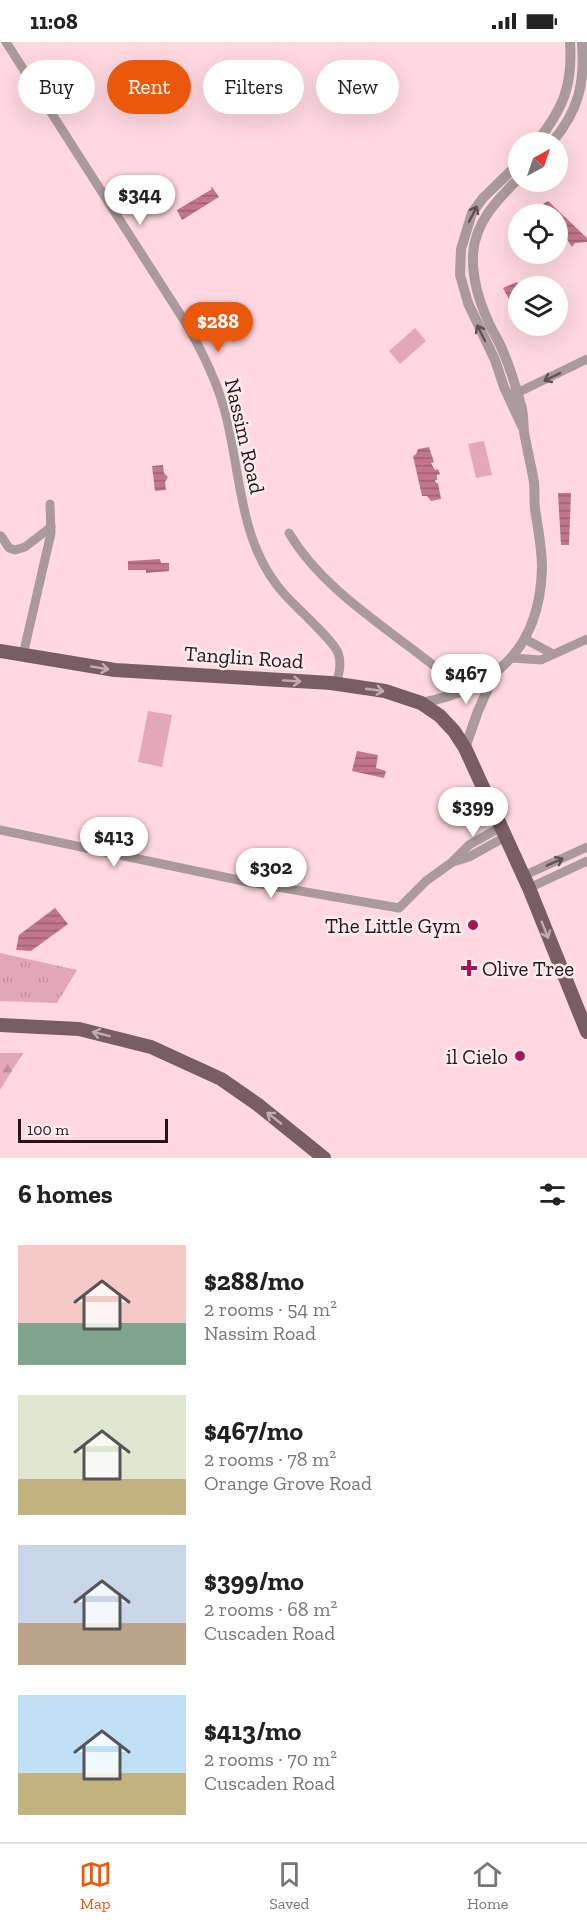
<!DOCTYPE html>
<html lang="en">
<head>
<meta charset="utf-8">
<style>
	body { margin:0; font-family:"Zilla Slab",serif; background:#f6f6f6; color:#222; height:100vh; display:flex; flex-direction:column; font-size:22px; white-space:nowrap }
	* { box-sizing:border-box; margin:0 }
	p { font-size:20px; color:#767676 }
	.icon { flex:none; width:33px; height:33px; fill:none; stroke:currentColor; stroke-width:2; stroke-linecap:round; stroke-linejoin:round }
	.map { position:relative; height:1116px; overflow:hidden }
	.sheet { display:flex; flex-direction:column; background:#fff; flex:1 }
	.sheet>* { flex:none }
	.top-card { position:absolute; left:18px; top:18px; width:552px; height:54px; display:flex; gap:12px }
	.needle { width:39px; rotate:40deg }
	.buttons { position:absolute; left:508px; top:90px; display:grid; gap:12px }
	.buttons a { display:grid; place-items:center; width:60px; height:60px; border-radius:50%; background:#fff; box-shadow:0 6px 24px #0002; font-size:30px }
	.scale { position:absolute; left:18px; bottom:15px; width:150px; box-sizing:border-box; padding-left:6px; border:3px solid #231519; border-top:0; font-size:16px; line-height:21px; white-space:nowrap; color:#231519; -webkit-text-stroke:4px #fcecf0; paint-order:stroke }
	.price { position:absolute; translate:-50% -51px; padding:0 14px; border-radius:21px; background:#fff; color:#222; font-size:20px; line-height:39px; filter:drop-shadow(0 2px 3px #0008) }
	.price::after { content:''; position:absolute; left:50%; top:36px; width:18px; height:14px; margin-left:-9px; background:inherit; clip-path:polygon(0 0,100% 0,50% 100%) }
	.price.on { background:#ea580c; color:#fff }
	ul { padding:0; list-style:none }
	li { display:flex; align-items:center; gap:18px; height:150px; padding:0 18px }
	li span { display:grid; place-items:center; flex:none; width:168px; height:120px; border-radius:0px; color:#555 }
	li>.icon { margin-inline-start:auto }
	span .icon { width:72px; height:72px; fill:#fffc; stroke-width:1 }
	li b { font-size:26px }
	h2 { display:flex; justify-content:space-between; align-items:center; height:72px; padding:0 18px; font-size:26px }
	.chip { padding:0 21px; border-radius:27px; background:#fff; box-shadow:0 6px 24px #0002; font-size:21px; line-height:54px }
	.chip.on { background:#ea580c; color:#fff }
	.status { display:flex; justify-content:space-between; align-items:center; height:42px; padding:0 30px; background:#fff; direction:ltr }
	.status svg { height:16px; fill:currentColor }
	.tabs { display:flex; justify-content:space-around; align-items:center; height:84px; border-top:2px solid #e0e0e0; background:#fff; font-size:16px; color:#767676 }
	.tabs a { display:grid; justify-items:center; gap:3px }
	.tabs .on { color:#ea580c }
	.map>svg:first-child { display:block }
	.grass { fill:url(#grass-tufts) }
	.forest { fill:url(#forest-firs) }
	.pitch { fill:#e2a8b7 }
	.water { fill:url(#water-rules) }
	.lines { fill:none; stroke-linecap:round; stroke-linejoin:round }
	.minor { stroke:#aa9a9d; stroke-width:9 }
	.tertiary { stroke:#aa9a9d; stroke-width:10 }
	.primary { stroke:#795d64; stroke-width:14 }
	.oneway { stroke:#605154 }
	.oneway2 { stroke:#c1acb1 }
	.poi-dot { fill:#a61655; stroke:#fcecf0; stroke-width:2 }
	.labels { text-anchor:middle; dominant-baseline:central; stroke-width:5; stroke-linejoin:round; paint-order:stroke }
	.street-label { font-size:21px; fill:#231519; stroke:#fcecf0 }
	.poi-label { font-size:21px; fill:#231519; stroke:#fcecf0; text-anchor:end }
</style>
</head>
<body>
<div class="status"><b>11:08</b><svg viewBox="0 0 49 12"><path d="M0 12V9h3v3zM5 12V6h3v6zM10 12V3h3v9zM15 12V0h3v12zM26 1h20v11H26zM47 4h2v5h-2z"/></svg></div>
<div class="map">
<svg width="587" height="1116" viewBox="0 0 587 1116">
	<defs>
		<pattern id="grass-tufts" width="24" height="20" patternUnits="userSpaceOnUse" patternTransform="scale(1.5)"><rect width="24" height="20" fill="#e2a8b7"/><path d="M3 7l-1-3M5 7V3M7 7l1-3M15 17l-1-3M17 17v-4M19 17l1-3" fill="none" stroke="#c2909d"/></pattern>
		<pattern id="forest-firs" width="22" height="20" patternUnits="userSpaceOnUse" patternTransform="scale(1.5)"><rect width="22" height="20" fill="#e2a8b7"/><path d="M5 1l3.5 6h-7zM16 11l3.5 6h-7z" fill="#c2909d"/></pattern>
		<pattern id="water-rules" width="6" height="5" patternUnits="userSpaceOnUse" patternTransform="scale(1.5)"><rect width="6" height="5" fill="#c2768b"/><path d="M0 2.5h6" fill="none" stroke="#9d6071"/></pattern>
	</defs>
	<rect width="100%" height="100%" fill="#ffd8e1"/>
	<path class="grass" d="M 0,911 L 77,928 L 57,961 L 0,959 Z"/>
	<path class="forest" d="M 0,1011 L 23,1011 L 0,1048 Z"/>
	<g class="pitch">
		<path d="M 415,286 L 426,299 L 400,322 L 389,309 Z"/>
		<path d="M 484,399 L 492,433 L 476,436 L 468,402 Z"/>
		<path d="M 148,669 L 172,673 L 162,725 L 138,720 Z"/>
	</g>
	<g class="water">
		<path d="M 211,145 L 212,145 L 219,155 L 182,178 L 177,168 L 212,147 Z"/>
		<path d="M 548,159 L 587,196 L 587,200 L 575,201 L 572,205 L 558,184 L 558,172 L 550,172 L 543,162 Z"/>
		<path d="M 517,240 L 520,244 L 519,273 L 515,275 L 508,264 L 511,261 L 503,246 Z"/>
		<path d="M 429,405 L 434,420 L 431,421 L 435,428 L 438,427 L 440,432 L 437,433 L 437,438 L 435,438 L 436,441 L 438,441 L 441,457 L 431,459 L 427,454 L 422,454 L 413,414 L 416,412 L 418,407 Z"/>
		<path d="M 163,423 L 164,431 L 168,435 L 165,440 L 166,448 L 155,449 L 152,424 Z"/>
		<path d="M 558,451 L 571,451 L 569,503 L 561,503 Z"/>
		<path d="M 160,517 L 161,521 L 169,521 L 169,529 L 146,531 L 146,528 L 128,528 L 128,519 Z"/>
		<path d="M 357,709 L 378,713 L 376,726 L 386,729 L 384,736 L 352,729 Z"/>
		<path d="M 55,866 L 68,882 L 31,909 L 16,908 L 19,893 Z"/>
	</g>
	<g class="lines">
		<g class="minor">
			<path d="M 6,0 L 187,283 C 203,311 217,339 225,370 C 242,434 238,502 286,554 C 297,566 334,599 338,611 C 342,621 339,632 336,642"/>
			<path d="M 514,350 L 517,351 L 587,317"/>
			<path d="M 289,491 C 328,557 409,598 464,649"/>
			<path d="M 1,494 L 9,506 L 15,508 L 25,505 L 51,485"/>
			<path d="M 525,597 L 553,612"/>
			<path d="M 23,613 L 51,491 L 50,462"/>
			<path d="M 512,616 L 541,618 L 587,597"/>
			<path d="M 0,788 L 248,840 L 399,866 L 426,839 L 451,821 L 469,803 L 501,785"/>
			<path d="M 453,820 L 469,815 L 505,795"/>
			<path d="M 523,834 L 587,805"/>
			<path d="M 529,846 L 587,819"/>
		</g>
		<g class="tertiary">
			<path d="M 537,100 C 563,66 573,44 570,0"/>
			<path d="M 552,100 C 579,69 585,41 582,0"/>
			<path d="M 519,121 L 483,156 L 472,171 L 461,207 L 460,233 L 468,261 L 495,318 L 504,345 L 522,384"/>
			<path d="M 421,661 C 496,647 540,606 542,526 C 542,506 538,487 535,467 C 534,458 535,449 534,440 C 531,423 527,407 524,390 C 523,381 524,372 521,363 C 516,345 510,325 502,307 C 498,297 492,289 488,279 C 479,259 472,234 473,212 C 475,180 497,158 519,136"/>
			<path d="M 465,706 L 478,669 L 495,631"/>
		</g>
		<g class="primary">
			<path d="M 0,609 L 115,628 L 331,641 L 385,649 L 421,661 L 440,674 L 454,689 L 465,706 L 529,846 L 587,990"/>
			<path d="M 0,983 L 79,987 L 151,1005 L 221,1037 L 257,1062 L 324,1116"/>
		</g>
	</g>
	<defs><path id="oneway-shaft" d="M-6 0H5M1.5-3L5.5 0L1.5 3" fill="none" stroke-width="1.6" stroke-linecap="round" stroke-linejoin="round" transform="scale(1.5)"/></defs>
	<g class="oneway">
		<use href="#oneway-shaft" transform="translate(473 172) rotate(-63)"/>
		<use href="#oneway-shaft" transform="translate(481 291) rotate(-117)"/>
		<use href="#oneway-shaft" transform="translate(552 335) rotate(154)"/>
		<use href="#oneway-shaft" transform="translate(555 820) rotate(-24)"/>
	</g>
	<g class="oneway2">
		<use href="#oneway-shaft" transform="translate(100 626) rotate(10)"/>
		<use href="#oneway-shaft" transform="translate(292 639) rotate(4)"/>
		<use href="#oneway-shaft" transform="translate(375 648) rotate(8)"/>
		<use href="#oneway-shaft" transform="translate(545 888) rotate(68)"/>
		<use href="#oneway-shaft" transform="translate(101 992) rotate(-166)"/>
		<use href="#oneway-shaft" transform="translate(274 1076) rotate(-142)"/>
	</g>
	<g class="poi-dot">
		<circle cx="473" cy="883" r="6"/>
		<path d="M466 917h6v6h6v6h-6v6h-6v-6h-6v-6h6z"/>
		<circle cx="520" cy="1014" r="6"/>
	</g>
	<g class="labels">
		<g class="street-label">
			<text transform="translate(245 394) rotate(77)">Nassim Road</text>
			<text transform="translate(244 615) rotate(4)">Tanglin Road</text>
		</g>
		<g class="poi-label">
			<text x="461" y="883">The Little Gym</text>
			<text x="482" y="926" text-anchor="start">Olive Tree</text>
			<text x="508" y="1014">il Cielo</text>
		</g>
	</g>
</svg>
<div class="buttons">
<a><svg class="needle" viewBox="-14 -14 28 28"><path d="M0-13l5 13h-10z" fill="#e53935"/><path d="M0 13l5-13h-10z" fill="#767676"/></svg></a>
<a><svg class="icon" aria-label="locate" viewBox="0 0 24 24"><circle cx="12" cy="12" r="6"/><path d="M12 2v4M12 18v4M2 12h4M18 12h4"/></svg></a>
<a><svg class="icon" aria-label="layers" viewBox="0 0 24 24"><path d="M12 4l9 5-9 5-9-5zM3 14l9 5 9-5"/></svg></a>
</div>
<div class="scale">100 m</div>
<b class="price" style="left:140px;top:184px">$344</b>
<b class="price on" style="left:218px;top:311px">$288</b>
<b class="price" style="left:466px;top:663px">$467</b>
<b class="price" style="left:473px;top:796px">$399</b>
<b class="price" style="left:114px;top:826px">$413</b>
<b class="price" style="left:271px;top:857px">$302</b>
<div class="top-card">
<a class="chip">Buy</a>
<a class="chip on">Rent</a>
<a class="chip">Filters</a>
<a class="chip">New</a>
</div>
</div>
<section class="sheet">
<h2>6 homes<svg class="icon" aria-label="filters" viewBox="0 0 24 24"><path d="M4 7h16M4 17h16"/><circle cx="9" cy="7" r="2"/><circle cx="15" cy="17" r="2"/></svg></h2>
<ul>
<li><span style="background:linear-gradient(#f6c9c9 65%,#7fa58c 0)"><svg class="icon" aria-label="home" viewBox="0 0 24 24"><path d="M3 11l9-7 9 7M6 9v11h12V9"/></svg></span><div><b>$288/mo</b><p>2 rooms · 54 m²</p><p>Nassim Road</p></div></li>
<li><span style="background:linear-gradient(#dfe7d0 70%,#c2b280 0)"><svg class="icon" aria-label="home" viewBox="0 0 24 24"><path d="M3 11l9-7 9 7M6 9v11h12V9"/></svg></span><div><b>$467/mo</b><p>2 rooms · 78 m²</p><p>Orange Grove Road</p></div></li>
<li><span style="background:linear-gradient(#c9d6e8 65%,#b9a48a 0)"><svg class="icon" aria-label="home" viewBox="0 0 24 24"><path d="M3 11l9-7 9 7M6 9v11h12V9"/></svg></span><div><b>$399/mo</b><p>2 rooms · 68 m²</p><p>Cuscaden Road</p></div></li>
<li><span style="background:linear-gradient(#bfe0f5 65%,#c2b280 0)"><svg class="icon" aria-label="home" viewBox="0 0 24 24"><path d="M3 11l9-7 9 7M6 9v11h12V9"/></svg></span><div><b>$413/mo</b><p>2 rooms · 70 m²</p><p>Cuscaden Road</p></div></li>
</ul>
</section>
<nav class="tabs">
<a class="on"><svg class="icon" aria-label="map" viewBox="0 0 24 24"><path d="M3 6l6-2 6 2 6-2v14l-6 2-6-2-6 2zM9 4v14M15 6v14"/></svg>Map</a>
<a><svg class="icon" aria-label="saved" viewBox="0 0 24 24"><path d="M7 4h10v16l-5-4-5 4z"/></svg>Saved</a>
<a><svg class="icon" aria-label="home" viewBox="0 0 24 24"><path d="M3 11l9-7 9 7M6 9v11h12V9"/></svg>Home</a>
</nav>
</body>
</html>
